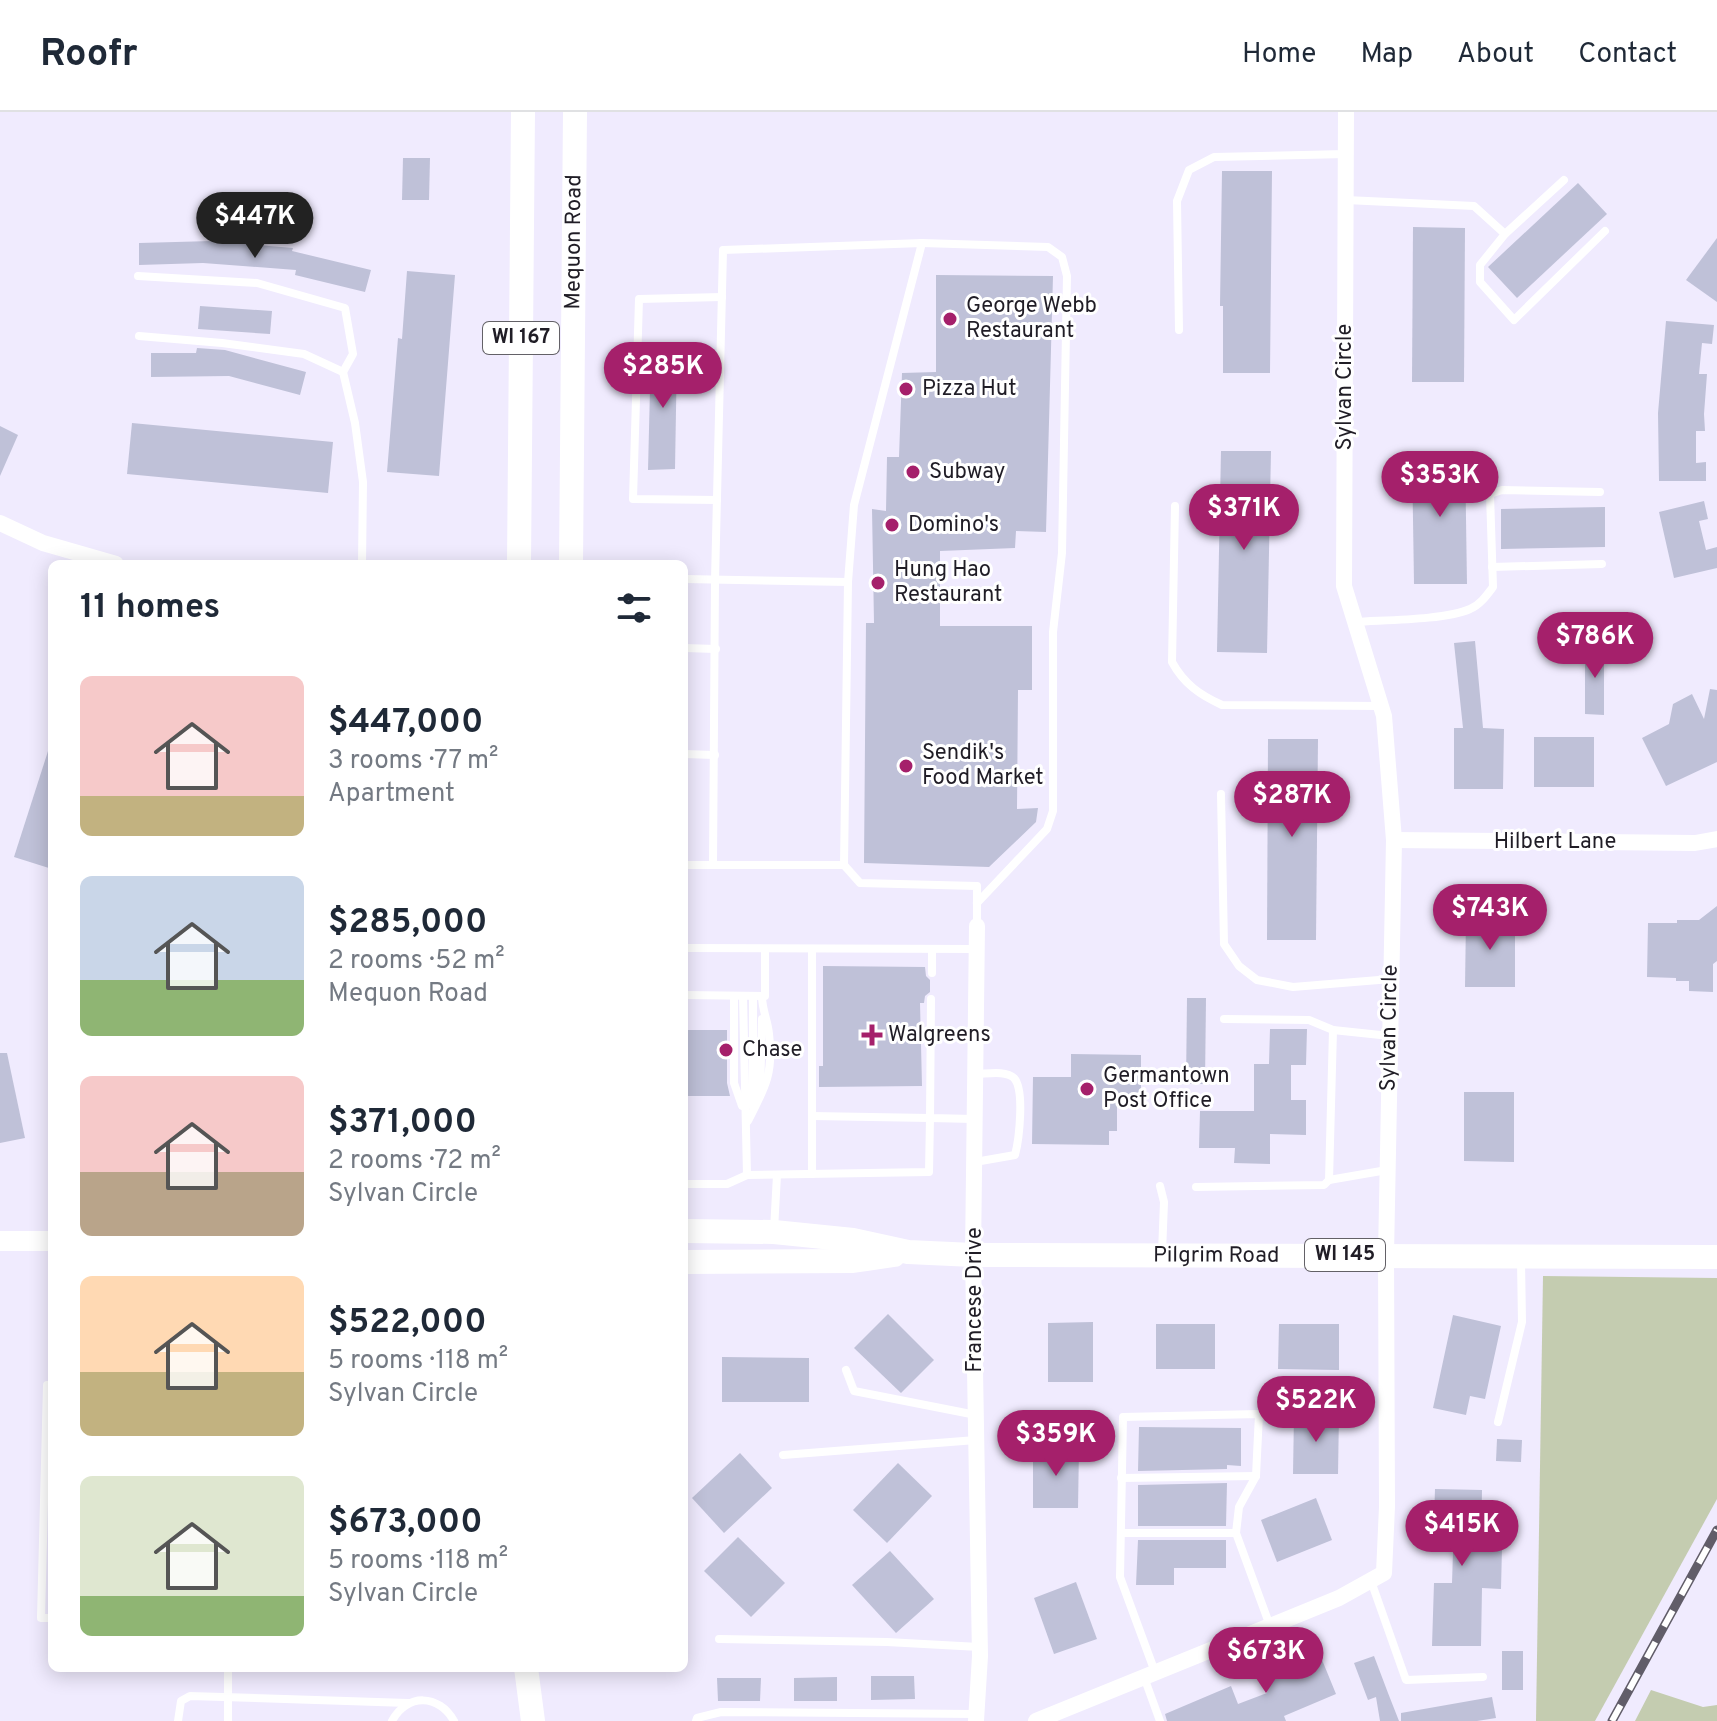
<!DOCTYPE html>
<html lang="en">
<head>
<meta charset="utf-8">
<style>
	body { margin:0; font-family:Overpass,sans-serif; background:#f6f6f7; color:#1f2937; height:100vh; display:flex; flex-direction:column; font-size:30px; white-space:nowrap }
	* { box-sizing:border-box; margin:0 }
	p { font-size:26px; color:#747a83 }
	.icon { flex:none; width:44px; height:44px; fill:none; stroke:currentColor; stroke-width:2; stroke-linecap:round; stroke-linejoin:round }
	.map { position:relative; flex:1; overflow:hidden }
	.details { position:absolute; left:48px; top:448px; width:640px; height:1112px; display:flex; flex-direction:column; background:#fff; border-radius:12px; box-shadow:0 4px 20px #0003 }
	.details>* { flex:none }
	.price { position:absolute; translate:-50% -68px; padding:0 18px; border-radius:28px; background:#a5206b; color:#fff; font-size:26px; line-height:52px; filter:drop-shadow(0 2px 4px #0008) }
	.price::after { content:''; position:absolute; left:50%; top:48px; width:24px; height:18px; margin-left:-12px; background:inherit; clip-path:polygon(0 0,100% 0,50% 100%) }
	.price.current { background:#222; color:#fff }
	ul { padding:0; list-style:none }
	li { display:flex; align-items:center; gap:24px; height:200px; padding:0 32px }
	li span { display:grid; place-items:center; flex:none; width:224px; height:160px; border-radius:12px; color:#555 }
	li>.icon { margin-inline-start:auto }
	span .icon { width:96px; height:96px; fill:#fffc; stroke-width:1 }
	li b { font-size:34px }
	h2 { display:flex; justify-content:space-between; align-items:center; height:96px; padding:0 32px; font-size:34px }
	header { display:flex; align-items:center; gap:48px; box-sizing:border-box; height:112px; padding:0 40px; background:#fff; border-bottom:2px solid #e0e1e3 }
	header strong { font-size:38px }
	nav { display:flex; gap:44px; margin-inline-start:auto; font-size:28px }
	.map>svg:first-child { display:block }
	.green { fill:#c4ccb0 }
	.building { fill:#bfc1d8 }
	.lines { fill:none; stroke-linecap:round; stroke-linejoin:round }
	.service { stroke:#fff; stroke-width:8 }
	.minor { stroke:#fff; stroke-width:16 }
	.tertiary { stroke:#fff; stroke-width:20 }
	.primary { stroke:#fff; stroke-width:24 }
	.rail-casing { stroke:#615d69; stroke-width:9 }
	.rail { stroke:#fff; stroke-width:6; stroke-dasharray:18; stroke-linecap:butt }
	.poi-dot { fill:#a5206b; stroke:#fff; stroke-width:3 }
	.labels { text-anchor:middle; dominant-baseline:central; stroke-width:6; stroke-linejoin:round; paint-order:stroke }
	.shield { fill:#fff; stroke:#636167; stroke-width:2 }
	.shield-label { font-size:20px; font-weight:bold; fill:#201d26 }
	.street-label { font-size:22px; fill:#201d26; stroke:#fff }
	.poi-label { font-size:22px; fill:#201d26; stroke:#fff; text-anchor:start }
</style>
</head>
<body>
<header>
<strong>Roofr</strong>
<nav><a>Home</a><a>Map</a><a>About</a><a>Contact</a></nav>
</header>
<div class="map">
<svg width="1717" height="1609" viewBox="0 0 1717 1609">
	<rect width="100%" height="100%" fill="#f0ebfe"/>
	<g class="green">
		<path d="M 1543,1164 L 1717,1166 L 1717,1387 L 1595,1609 L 1536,1609 Z"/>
		<path d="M 1651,1578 L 1703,1595 L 1717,1593 L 1717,1609 L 1635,1609 Z"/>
	</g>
	<g class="building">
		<path d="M 403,46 L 430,46 L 429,88 L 402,88 Z"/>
		<path d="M 1222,59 L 1272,59 L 1270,261 L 1223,261 L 1223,194 L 1220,194 Z"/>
		<path d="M 1578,71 L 1607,102 L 1517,186 L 1488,155 Z"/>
		<path d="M 1413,115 L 1465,116 L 1464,270 L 1412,270 Z"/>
		<path d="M 1717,126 L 1717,190 L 1686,168 Z"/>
		<path d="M 212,129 L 293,136 L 292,139 L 371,158 L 365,180 L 295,163 L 296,158 L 203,151 L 139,153 L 139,131 Z"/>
		<path d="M 407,159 L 455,163 L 439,364 L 387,360 L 398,226 L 402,227 Z"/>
		<path d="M 936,163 L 1053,164 L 1046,420 L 1016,419 L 1015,436 L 940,439 L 940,514 L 1032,514 L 1032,578 L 1018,578 L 1017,697 L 1038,696 L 1036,710 L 989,755 L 864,751 L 866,511 L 874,511 L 872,397 L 886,399 L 887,345 L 899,345 L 902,261 L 936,260 Z"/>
		<path d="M 200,194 L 272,199 L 270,222 L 198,217 Z"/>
		<path d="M 1666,209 L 1714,213 L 1712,232 L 1702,231 L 1699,262 L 1707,262 L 1704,302 L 1705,319 L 1696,319 L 1696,351 L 1706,350 L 1706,369 L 1659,369 L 1658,301 Z"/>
		<path d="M 197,236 L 225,238 L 306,260 L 300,283 L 229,264 L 151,265 L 151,241 L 196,241 Z"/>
		<path d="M 651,236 L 677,239 L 675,357 L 648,358 Z"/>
		<path d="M 132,311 L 333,330 L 328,381 L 127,362 Z"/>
		<path d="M 0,314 L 18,323 L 0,364 Z"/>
		<path d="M 1221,339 L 1271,339 L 1267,541 L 1217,540 Z"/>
		<path d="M 1465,341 L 1467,472 L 1414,472 L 1412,342 Z"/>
		<path d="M 1704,389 L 1708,407 L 1699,409 L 1706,438 L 1717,435 L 1717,456 L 1674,466 L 1659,400 Z"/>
		<path d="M 1605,395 L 1605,435 L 1501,437 L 1501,397 Z"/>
		<path d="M 1475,529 L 1483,616 L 1504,617 L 1503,677 L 1454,677 L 1454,616 L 1463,616 L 1454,531 Z"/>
		<path d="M 1585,534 L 1604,534 L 1604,603 L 1585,602 Z"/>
		<path d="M 1710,577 L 1717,578 L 1717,650 L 1666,674 L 1642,626 L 1669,612 L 1673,592 L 1692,582 L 1704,607 Z"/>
		<rect x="1534" y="625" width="60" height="50"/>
		<path d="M 1268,627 L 1318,627 L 1316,828 L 1267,828 Z"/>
		<path d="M 49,636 L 52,636 L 52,757 L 14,745 Z"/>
		<path d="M 1717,794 L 1717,849 L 1713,852 L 1713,880 L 1689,879 L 1689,869 L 1676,869 L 1676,866 L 1647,865 L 1648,811 L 1677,811 L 1677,808 L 1699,808 Z"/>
		<path d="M 1466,805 L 1515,806 L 1515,875 L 1465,875 Z"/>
		<path d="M 823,854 L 925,855 L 926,864 L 930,868 L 930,880 L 925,884 L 924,891 L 920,891 L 922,974 L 819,975 L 819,954 L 823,954 Z"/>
		<path d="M 1187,886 L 1206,886 L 1205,972 L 1186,972 Z"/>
		<path d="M 1270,917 L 1307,917 L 1306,953 L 1291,953 L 1291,988 L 1306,988 L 1306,1023 L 1270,1022 L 1270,1052 L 1234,1051 L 1235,1036 L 1199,1036 L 1200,999 L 1254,999 L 1254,952 L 1269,952 Z"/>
		<path d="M 684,918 L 727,918 L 727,971 L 730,984 L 684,984 Z"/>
		<path d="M 0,941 L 7,941 L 25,1026 L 0,1031 Z"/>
		<path d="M 1071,942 L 1141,943 L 1141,988 L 1117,988 L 1117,1019 L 1109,1019 L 1109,1033 L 1032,1032 L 1033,965 L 1071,965 Z"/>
		<path d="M 1464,980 L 1514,980 L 1514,1050 L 1464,1049 Z"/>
		<path d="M 888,1202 L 934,1248 L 901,1281 L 854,1236 Z"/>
		<path d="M 1453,1203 L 1501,1214 L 1485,1287 L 1470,1284 L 1466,1303 L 1433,1296 Z"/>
		<path d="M 1093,1210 L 1093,1270 L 1048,1270 L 1048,1211 Z"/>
		<rect x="1156" y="1212" width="59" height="45"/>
		<path d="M 1279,1212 L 1339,1212 L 1339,1258 L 1278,1257 Z"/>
		<path d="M 722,1245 L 809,1246 L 809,1290 L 722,1290 Z"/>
		<path d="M 1294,1302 L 1339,1302 L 1338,1362 L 1293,1362 Z"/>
		<path d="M 1139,1315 L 1241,1316 L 1241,1354 L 1227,1353 L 1227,1357 L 1138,1359 Z"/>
		<path d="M 1497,1327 L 1522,1328 L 1521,1350 L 1496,1349 Z"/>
		<path d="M 1033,1336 L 1079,1336 L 1078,1396 L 1033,1396 Z"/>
		<path d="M 740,1341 L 772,1376 L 724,1421 L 692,1386 Z"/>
		<path d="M 898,1351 L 932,1384 L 887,1431 L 853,1398 Z"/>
		<path d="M 1227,1371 L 1226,1414 L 1138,1414 L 1138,1373 Z"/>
		<path d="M 1435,1377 L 1482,1378 L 1481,1435 L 1502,1436 L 1501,1477 L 1482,1476 L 1481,1534 L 1432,1534 L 1434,1471 L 1452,1471 L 1453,1440 L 1433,1440 Z"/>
		<path d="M 1316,1386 L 1332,1428 L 1277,1450 L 1261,1408 Z"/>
		<path d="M 738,1425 L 785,1471 L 751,1505 L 704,1459 Z"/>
		<path d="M 1138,1428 L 1226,1428 L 1226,1456 L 1174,1456 L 1174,1473 L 1136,1473 Z"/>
		<path d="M 890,1439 L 934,1487 L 896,1521 L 852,1473 Z"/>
		<path d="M 1076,1470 L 1097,1527 L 1054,1542 L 1034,1486 Z"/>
		<path d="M 1318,1538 L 1336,1582 L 1284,1604 L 1286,1609 L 1167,1609 L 1165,1602 L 1231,1574 L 1238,1592 L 1267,1581 L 1259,1562 Z"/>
		<rect x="1502" y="1539" width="21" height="39"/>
		<path d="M 1374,1544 L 1388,1581 L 1399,1609 L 1380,1609 L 1376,1585 L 1368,1588 L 1354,1551 Z"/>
		<path d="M 871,1564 L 914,1564 L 915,1587 L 871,1588 Z"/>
		<path d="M 837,1565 L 837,1589 L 794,1589 L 794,1566 Z"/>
		<path d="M 717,1566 L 761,1566 L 760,1589 L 718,1589 Z"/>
		<path d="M 1492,1585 L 1496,1606 L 1477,1609 L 1401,1609 L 1401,1601 Z"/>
	</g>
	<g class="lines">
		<g class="service">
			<path d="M 1346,88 L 1474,94 L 1505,122 L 1480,153 L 1480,170 L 1514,208 L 1605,119"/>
			<path d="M 1505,122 L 1564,68"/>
			<path d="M 922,131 L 1048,135 L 1062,145 L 1067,164 L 1062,441 L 1053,520 L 1053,699 L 1047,717 L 977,791"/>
			<path d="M 138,164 L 257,171 L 345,196 L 353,242 L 343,260"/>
			<path d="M 1179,218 L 1177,89 L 1189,58 L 1214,45 L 1346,42"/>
			<path d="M 139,224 L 222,231 L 304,242 L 343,260 L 355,311 L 363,370 L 362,452"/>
			<path d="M 717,388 L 633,387 L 639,187 L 722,185"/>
			<path d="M 1175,394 L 1172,550 C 1184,572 1200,583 1222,593 L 1380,594"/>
			<path d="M 1492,455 L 1602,452"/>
			<path d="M 684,467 L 848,470 L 844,753 L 684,753"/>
			<path d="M 1356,510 C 1384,508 1446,508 1470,497 C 1480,493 1487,483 1493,475 L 1490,382 L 1502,378 L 1600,380"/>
			<path d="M 684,536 L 716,537"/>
			<path d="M 684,642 L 715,643"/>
			<path d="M 1221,682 L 1224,832 L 1239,854 L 1257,868 L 1293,875 L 1391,867"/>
			<path d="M 713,753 L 715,468 L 723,138 L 922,131 L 854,393 L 848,470"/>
			<path d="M 844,753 L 860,771 L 977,774 L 977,814"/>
			<path d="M 684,836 L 977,837"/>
			<path d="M 932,861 L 932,838"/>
			<path d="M 684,883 L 765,884 L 765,837"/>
			<path d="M 734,884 L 734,971 L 742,994"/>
			<path d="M 743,884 L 747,1063"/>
			<path d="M 931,887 L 930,1006 L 974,1007"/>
			<path d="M 1224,907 L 1309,908 L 1333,918 L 1390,924"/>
			<path d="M 760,982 L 762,907"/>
			<path d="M 753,995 L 753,884"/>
			<path d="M 748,1009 C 765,976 774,961 769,922 C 768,909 762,898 762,884"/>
			<path d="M 975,1050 L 1015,1043 C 1019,1028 1025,978 1014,966 C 1006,958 986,962 976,962"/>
			<path d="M 812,1062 L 812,839"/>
			<path d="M 1329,1068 L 1333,918"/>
			<path d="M 684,1072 L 727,1072 L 747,1063 L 929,1060 L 930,1006 L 812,1004"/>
			<path d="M 1160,1074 L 1164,1090 L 1162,1141"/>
			<path d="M 1196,1075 L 1324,1073 L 1329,1068 L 1387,1058"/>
			<path d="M 774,1118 L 777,1063"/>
			<path d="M 846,1258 L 854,1279 L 976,1303"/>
			<path d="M 52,1273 L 47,1273 L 41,1506 L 52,1506"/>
			<path d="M 1498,1310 L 1522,1210 L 1521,1149"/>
			<path d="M 783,1343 L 976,1328"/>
			<path d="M 1121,1366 L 1256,1364"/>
			<path d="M 1121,1421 L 1236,1421"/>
			<path d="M 1371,1469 L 1406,1568 L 1483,1565"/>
			<path d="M 719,1527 L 887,1530 L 979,1535"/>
			<path d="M 1155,1560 L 1120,1465 L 1123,1305 L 1259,1302 L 1256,1364 L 1239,1395 L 1236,1421 L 1270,1514"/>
			<path d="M 1144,1565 L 1160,1609"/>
			<path d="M 178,1609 L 181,1589 L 190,1584 L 408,1591"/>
			<path d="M 228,1609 L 228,1556"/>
			<path d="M 392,1609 C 407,1581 439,1582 454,1609"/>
			<path d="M 696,1609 L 697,1606 L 721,1600 L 976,1602"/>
		</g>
		<g class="minor">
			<path d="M 0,411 L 43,431 L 116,452"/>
			<path d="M 1394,728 L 1695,731 L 1717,727"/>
			<path d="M 976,1609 L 980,1544 L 973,1143 L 977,814"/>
			<path d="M 1036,1609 L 1339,1486 L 1384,1461 L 1387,1395 L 1386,1143 L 1394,728 L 1384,604 L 1344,474 L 1346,0"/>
		</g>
		<path class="tertiary" d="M 0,1129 L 52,1129"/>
		<g class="primary">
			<path d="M 519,452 L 523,0"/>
			<path id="s1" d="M 571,452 L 575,0"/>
			<path id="s2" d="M 684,1119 L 774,1120 L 853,1128 L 908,1140 L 973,1143 L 1717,1145"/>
			<path d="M 684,1150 L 853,1149 L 894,1143"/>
			<path d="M 526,1556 L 533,1609"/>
		</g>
		<defs>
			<path id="rail" d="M 1612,1609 L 1717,1418"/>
		</defs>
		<use href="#rail" class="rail-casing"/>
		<use href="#rail" class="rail"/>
	</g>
	<g class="poi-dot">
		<circle cx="950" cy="207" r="8"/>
		<circle cx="906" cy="277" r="8"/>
		<circle cx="913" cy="360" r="8"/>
		<circle cx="892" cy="413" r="8"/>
		<circle cx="878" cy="471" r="8"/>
		<circle cx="906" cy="654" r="8"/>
		<path d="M868 911h8v8h8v8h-8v8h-8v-8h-8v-8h8z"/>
		<circle cx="726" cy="938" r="8"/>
		<circle cx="1087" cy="977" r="8"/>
	</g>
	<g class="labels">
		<g class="shield">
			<rect x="483" y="210" width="76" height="32" rx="6"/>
			<rect x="1305" y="1127" width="80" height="32" rx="6"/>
		</g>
		<g class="shield-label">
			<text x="521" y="226">WI 167</text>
			<text x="1345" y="1143">WI 145</text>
		</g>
		<g class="street-label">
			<text stroke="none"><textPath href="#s1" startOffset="322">Mequon Road</textPath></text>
			<text transform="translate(1345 275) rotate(-90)">Sylvan Circle</text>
			<text x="1555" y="730">Hilbert Lane</text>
			<text transform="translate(1390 916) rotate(-89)">Sylvan Circle</text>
			<text stroke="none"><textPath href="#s2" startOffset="534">Pilgrim Road</textPath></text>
			<text transform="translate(975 1188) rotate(-90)">Francese Drive</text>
		</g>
		<g class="poi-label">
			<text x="966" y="194">George Webb<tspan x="966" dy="25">Restaurant</tspan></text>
			<text x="922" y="277">Pizza Hut</text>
			<text x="929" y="360">Subway</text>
			<text x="908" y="413">Domino's</text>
			<text x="894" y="458">Hung Hao<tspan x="894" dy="25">Restaurant</tspan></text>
			<text x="922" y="641">Sendik's<tspan x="922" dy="25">Food Market</tspan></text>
			<text x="888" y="923">Walgreens</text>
			<text x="742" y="938">Chase</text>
			<text x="1103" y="964">Germantown<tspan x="1103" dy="25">Post Office</tspan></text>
		</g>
	</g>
</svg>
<b class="price current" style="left:255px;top:148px">$447K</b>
<b class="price" style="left:663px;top:298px">$285K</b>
<b class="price" style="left:1440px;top:407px">$353K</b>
<b class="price" style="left:1244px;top:440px">$371K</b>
<b class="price" style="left:1595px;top:568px">$786K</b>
<b class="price" style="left:1292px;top:727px">$287K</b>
<b class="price" style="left:1490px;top:840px">$743K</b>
<b class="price" style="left:1316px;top:1332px">$522K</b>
<b class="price" style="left:1056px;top:1366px">$359K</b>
<b class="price" style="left:1462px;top:1456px">$415K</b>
<b class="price" style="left:1266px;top:1583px">$673K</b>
<section class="details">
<h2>11 homes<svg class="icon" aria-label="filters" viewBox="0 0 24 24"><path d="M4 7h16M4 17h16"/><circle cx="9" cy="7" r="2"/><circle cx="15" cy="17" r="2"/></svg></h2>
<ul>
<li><span style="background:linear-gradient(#f6c9c9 75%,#c2b280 0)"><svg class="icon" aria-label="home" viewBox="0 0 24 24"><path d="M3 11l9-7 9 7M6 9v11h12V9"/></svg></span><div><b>$447,000</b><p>3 rooms · 77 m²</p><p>Apartment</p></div></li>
<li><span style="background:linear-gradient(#c9d6e8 65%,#8fb573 0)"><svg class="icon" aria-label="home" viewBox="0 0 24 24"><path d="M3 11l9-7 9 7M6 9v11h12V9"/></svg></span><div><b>$285,000</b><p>2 rooms · 52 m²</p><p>Mequon Road</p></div></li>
<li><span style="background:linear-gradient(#f6c9c9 60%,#b9a48a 0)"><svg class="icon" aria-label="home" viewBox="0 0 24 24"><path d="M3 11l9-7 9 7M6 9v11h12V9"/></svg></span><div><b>$371,000</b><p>2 rooms · 72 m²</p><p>Sylvan Circle</p></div></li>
<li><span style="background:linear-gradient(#ffd9b3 60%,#c2b280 0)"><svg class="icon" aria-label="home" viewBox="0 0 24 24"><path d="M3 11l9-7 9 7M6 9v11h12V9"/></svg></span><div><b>$522,000</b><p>5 rooms · 118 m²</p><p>Sylvan Circle</p></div></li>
<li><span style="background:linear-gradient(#dfe7d0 75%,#8fb573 0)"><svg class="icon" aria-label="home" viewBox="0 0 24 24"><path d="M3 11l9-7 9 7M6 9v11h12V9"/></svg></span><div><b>$673,000</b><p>5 rooms · 118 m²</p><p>Sylvan Circle</p></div></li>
</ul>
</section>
</div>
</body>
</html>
